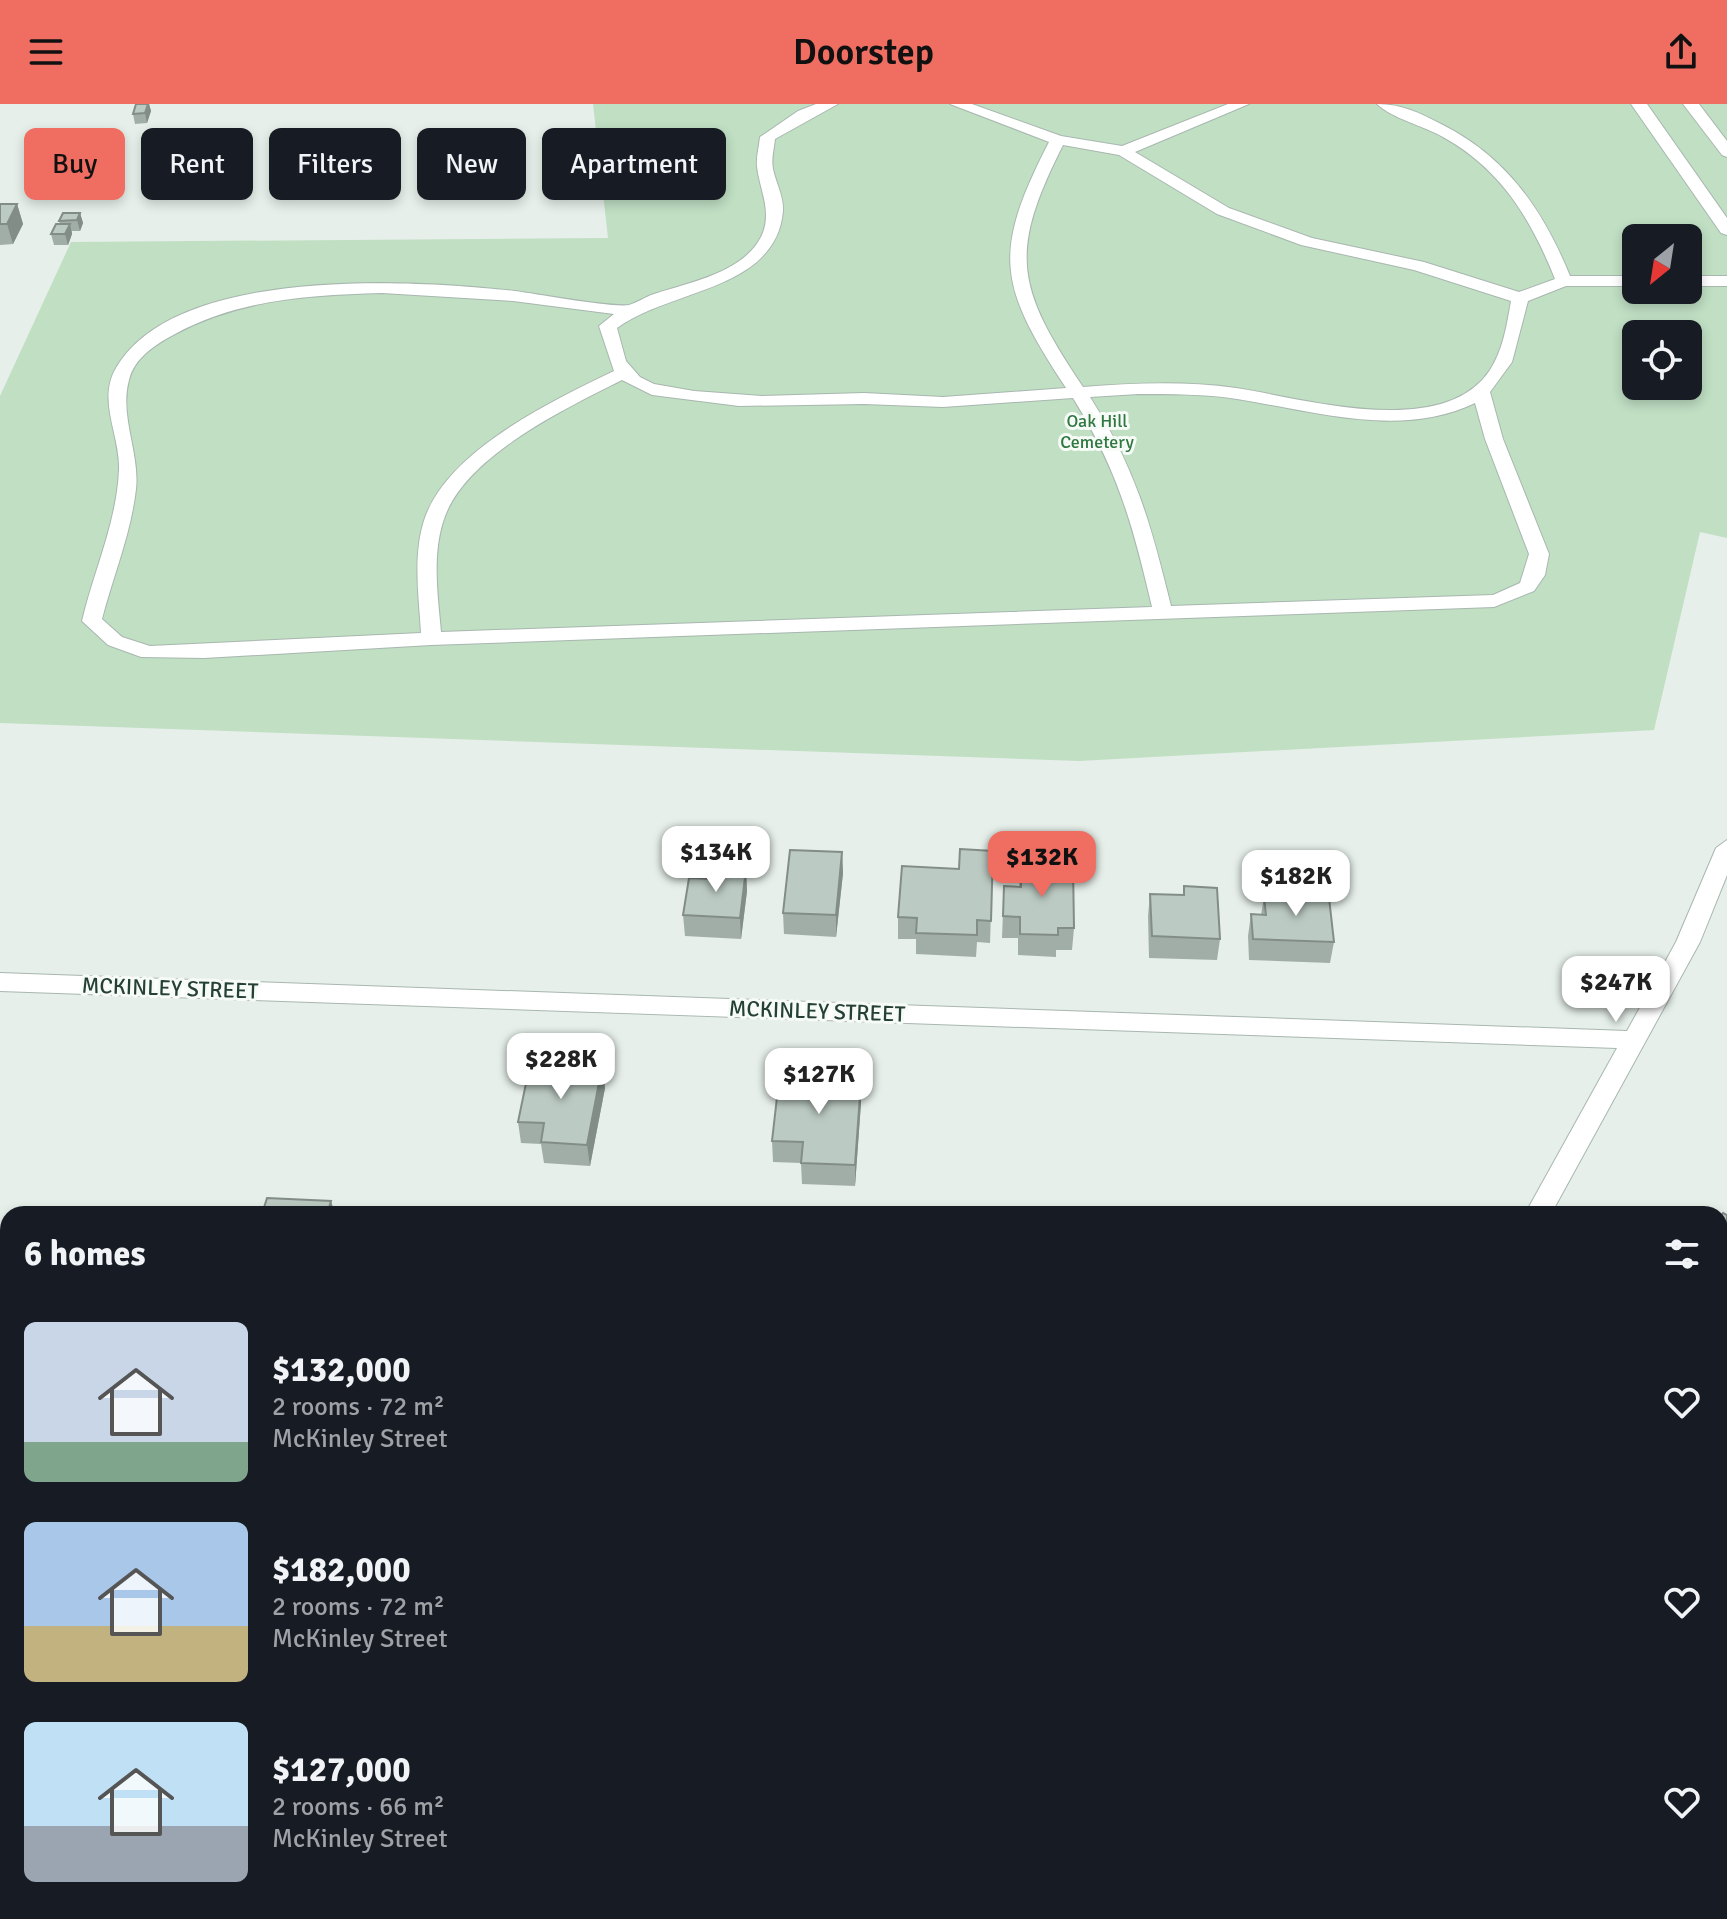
<!DOCTYPE html>
<html lang="en">
<head>
<meta charset="utf-8">
<style>
	body { margin:0; font-family:Signika,sans-serif; background:#20242c; color:#f1f3f6; height:100vh; display:flex; flex-direction:column; font-size:30px; white-space:nowrap }
	* { box-sizing:border-box; margin:0 }
	p { font-size:26px; color:#9ea1a6 }
	.icon { flex:none; width:44px; height:44px; fill:none; stroke:currentColor; stroke-width:2; stroke-linecap:round; stroke-linejoin:round }
	.map { position:relative; flex:1; overflow:hidden }
	.panel { position:absolute; left:0px; top:1102px; width:1728px; height:714px; display:flex; flex-direction:column; background:#171b24; border-radius:24px 24px 0 0; box-shadow:0 4px 12px #0003 }
	.panel>* { flex:none }
	.hud { position:absolute; left:24px; top:24px; width:800px; height:72px; display:flex; gap:16px }
	.needle { width:52px; rotate:210deg }
	.controls { position:absolute; left:1622px; top:120px; display:grid; gap:16px }
	.controls a { display:grid; place-items:center; width:80px; height:80px; border-radius:12px; background:#171b24; box-shadow:0 4px 12px #0003; font-size:40px }
	.price { position:absolute; translate:-50% -68px; padding:0 18px; border-radius:16px; background:#fff; color:#222; font-size:26px; line-height:52px; filter:drop-shadow(0 2px 4px #0008) }
	.price::after { content:''; position:absolute; left:50%; top:48px; width:24px; height:18px; margin-left:-12px; background:inherit; clip-path:polygon(0 0,100% 0,50% 100%) }
	.price.selected { background:#f06d62; color:#111 }
	ul { padding:0; list-style:none }
	li { display:flex; align-items:center; gap:24px; height:200px; padding:0 24px }
	li span { display:grid; place-items:center; flex:none; width:224px; height:160px; border-radius:12px; color:#555 }
	li>.icon { margin-inline-start:auto }
	span .icon { width:96px; height:96px; fill:#fffc; stroke-width:1 }
	li b { font-size:34px }
	h2 { display:flex; justify-content:space-between; align-items:center; height:96px; padding:0 24px; font-size:34px }
	.tag { padding:0 28px; border-radius:12px; background:#171b24; box-shadow:0 4px 12px #0003; font-size:28px; line-height:72px }
	.tag.selected { background:#f06d62; color:#111 }
	header { display:flex; justify-content:space-between; align-items:center; height:104px; padding:0 24px; background:#f06d62; color:#111; font-size:36px; font-weight:600 }
	.map>svg:first-child { display:block }
	.green { fill:#c0dfc3; fill-rule:evenodd }
	.lines { fill:none; stroke-linecap:round; stroke-linejoin:round }
	.lane-casing { stroke:#a8b7af; stroke-width:2 }
	.street-casing { stroke:#a8b7af; stroke-width:2 }
	.lane { fill:#fff; fill-rule:evenodd }
	.street { fill:#fff; fill-rule:evenodd }
	.wall { fill:#a1aea7 }
	.shaded-wall { fill:#838d88 }
	.building { fill:#bbcac2; stroke:#838d88; stroke-width:2 }
	.labels { text-anchor:middle; dominant-baseline:central; stroke-width:6; stroke-linejoin:round; paint-order:stroke }
	.far-park-label { font-size:18px; fill:#2f783f; stroke:#f7fbf8 }
	.street-label { font-size:22px; fill:#254135; stroke:#f7fbf8 }
</style>
</head>
<body>
<header><svg class="icon" aria-label="menu" viewBox="0 0 24 24"><path d="M4 6h16M4 12h16M4 18h16"/></svg>Doorstep<svg class="icon" aria-label="share" viewBox="0 0 24 24"><path d="M12 15V3M7 8l5-5 5 5M5 13v7h14v-7"/></svg></header>
<div class="map">
<svg width="1727" height="1815" viewBox="0 0 1727 1815">
	<rect width="100%" height="100%" fill="#e6efe9"/>
	<path class="green" d="M 593,0 L 1727,0 L 1727,434 L 1700,428 L 1654,626 L 1079,657 L 0,619 L 0,292 L 71,138 L 608,134 ZM 1636,134 L 1688,134 L 1688,186 L 1636,186 ZM 1636,230 L 1688,230 L 1688,282 L 1636,282 Z"/>
	<g class="lines">
		<defs>
			<g id="lane">
				<path d="M 816,0 L 838,0 L 775,35 C 774,45 771,55 773,65 C 776,79 784,93 783,107 C 776,187 669,185 617,224 L 626,257 L 640,273 L 654,280 L 694,287 L 762,292 L 864,289 L 943,293 L 1066,284 C 998,181 992,149 1049,38 L 950,0 L 972,0 L 1061,32 L 1122,42 L 1228,0 L 1249,0 L 1135,48 L 1229,104 L 1312,134 L 1424,158 L 1519,188 L 1555,175 C 1531,115 1501,65 1443,33 C 1424,22 1393,15 1377,0 C 1402,0 1420,9 1441,20 C 1507,53 1543,106 1570,172 L 1636,172 L 1636,182 L 1566,182 L 1528,197 L 1512,258 L 1490,288 L 1503,335 L 1549,450 L 1545,471 L 1534,487 L 1494,503 L 431,541 L 204,554 L 141,553 L 108,541 L 82,517 C 94,466 117,418 119,365 C 120,331 97,296 116,264 C 176,161 414,176 515,187 C 538,190 612,204 629,201 C 636,199 644,194 651,191 C 686,179 742,170 761,133 C 773,109 760,87 757,63 C 756,53 759,43 760,33 L 798,7 ZM 1063,41 L 1119,51 L 1217,110 L 1301,141 L 1414,166 L 1511,197 C 1507,220 1503,246 1490,266 C 1443,337 1303,294 1236,284 C 1185,277 1134,279 1083,283 C 1016,183 1008,150 1063,41 ZM 382,189 L 513,197 L 614,210 L 599,222 L 614,267 C 552,297 443,348 423,420 C 413,455 419,494 421,529 L 150,542 L 122,533 L 102,515 C 113,472 131,430 136,385 C 140,349 119,312 129,276 C 134,254 156,240 175,230 C 240,195 310,191 382,189 ZM 622,276 L 652,291 L 739,302 L 864,300 L 943,303 L 1073,294 C 1118,366 1133,422 1152,503 L 441,528 C 438,493 432,453 443,418 C 462,353 565,305 622,276 ZM 1138,290 C 1171,290 1204,290 1237,295 C 1314,307 1401,335 1475,299 L 1485,335 L 1529,450 L 1520,479 L 1493,491 L 1171,502 C 1151,421 1136,365 1090,293 Z"/>
				<path d="M 1683,0 L 1699,0 L 1727,37 L 1727,53 L 1722,51 Z"/>
				<rect x="1688" y="172" width="39" height="10"/>
				<path d="M 0,1789 L 8,1792 L 8,1808 L 30,1808 L 32,1815 L 0,1815 Z"/>
			</g>
			<g id="street">
				<path d="M 1631,0 L 1647,0 L 1727,114 L 1727,131 L 1721,129 Z"/>
				<path d="M 1727,736 L 1727,771 L 1700,838 L 1551,1110 L 1525,1110 L 1617,944 L 0,887 L 0,869 L 1627,927 L 1676,838 L 1716,744 Z"/>
				<path d="M 1137,1808 L 1171,1808 L 1169,1815 L 1135,1815 Z"/>
				<path d="M 1361,1808 L 1400,1808 L 1402,1815 L 1363,1815 Z"/>
			</g>
		</defs>
		<use href="#lane" class="lane-casing"/>
		<use href="#street" class="street-casing"/>
		<use href="#lane" class="lane"/>
		<use href="#street" class="street"/>
	</g>
	<g class="wall">
		<path d="M 136,0 L 149,0 L 151,7 L 147,19 L 135,20 L 133,10 Z"/>
		<path d="M 0,100 L 17,100 L 23,120 L 13,140 L 0,141 Z"/>
		<path d="M 80,109 L 83,119 L 80,127 L 72,127 L 72,130 L 68,141 L 54,141 L 51,130 L 60,120 L 59,117 Z"/>
		<path d="M 993,747 L 990,839 L 977,838 L 976,853 L 916,850 L 916,835 L 898,835 L 898,813 Z"/>
		<path d="M 842,748 L 843,769 L 836,833 L 784,830 L 783,809 Z"/>
		<path d="M 1021,759 L 1074,824 L 1072,846 L 1056,846 L 1056,853 L 1018,851 L 1018,834 L 1002,834 L 1004,782 L 1019,783 Z"/>
		<path d="M 746,765 L 747,787 L 741,835 L 685,832 L 683,811 L 712,775 Z"/>
		<path d="M 1184,782 L 1220,835 L 1217,856 L 1149,854 L 1148,812 L 1150,790 L 1183,791 Z"/>
		<path d="M 1293,784 L 1334,838 L 1330,859 L 1249,856 L 1248,832 L 1251,810 L 1261,811 L 1264,793 L 1292,794 Z"/>
		<path d="M 602,963 L 605,984 L 590,1062 L 544,1059 L 541,1040 L 521,1039 L 518,1018 Z"/>
		<path d="M 861,977 L 861,999 L 855,1082 L 802,1080 L 801,1059 L 773,1058 L 772,1037 Z"/>
		<path d="M 1727,1111 L 1727,1194 L 1720,1191 L 1720,1114 Z"/>
		<path d="M 1720,1215 L 1727,1218 L 1727,1283 L 1720,1296 Z"/>
		<path d="M 1720,1555 L 1727,1557 L 1727,1626 L 1720,1622 Z"/>
		<path d="M 861,1808 L 1002,1808 L 998,1815 L 872,1815 Z"/>
		<path d="M 1602,1808 L 1647,1808 L 1643,1815 L 1612,1815 Z"/>
	</g>
	<g class="shaded-wall">
		<path d="M 148,0 L 149,0 L 151,7 L 147,19 L 145,9 Z"/>
		<path d="M 17,100 L 23,120 L 13,140 L 7,120 Z"/>
		<path d="M 80,109 L 83,119 L 80,127 L 77,116 Z"/>
		<path d="M 70,120 L 72,130 L 68,141 L 65,130 Z"/>
		<path d="M 842,748 L 843,769 L 836,833 L 836,811 Z"/>
		<path d="M 746,765 L 747,787 L 741,835 L 740,814 Z"/>
		<path d="M 602,963 L 605,984 L 590,1062 L 587,1041 Z"/>
		<path d="M 861,977 L 861,999 L 855,1082 L 855,1061 Z"/>
		<path d="M 331,1097 L 335,1110 L 327,1110 Z"/>
		<path d="M 994,1808 L 1002,1808 L 998,1815 L 990,1815 Z"/>
	</g>
	<g class="building">
		<path d="M 136,0 L 148,0 L 145,9 L 133,10 Z"/>
		<path d="M 0,100 L 17,100 L 7,120 L 0,120 Z"/>
		<path d="M 63,109 L 80,109 L 77,116 L 59,117 Z"/>
		<path d="M 56,120 L 70,120 L 65,130 L 51,130 Z"/>
		<path d="M 960,745 L 993,747 L 991,817 L 977,816 L 977,831 L 916,829 L 917,814 L 898,813 L 902,762 L 959,765 Z"/>
		<path d="M 790,746 L 842,748 L 836,811 L 783,809 Z"/>
		<path d="M 1021,759 L 1073,762 L 1074,824 L 1058,824 L 1058,831 L 1020,830 L 1020,813 L 1003,812 L 1004,782 L 1021,783 Z"/>
		<path d="M 713,764 L 746,765 L 740,814 L 683,811 L 689,774 L 712,775 Z"/>
		<path d="M 1184,782 L 1217,784 L 1220,835 L 1152,832 L 1150,790 L 1184,791 Z"/>
		<path d="M 1293,784 L 1328,785 L 1334,838 L 1253,835 L 1251,810 L 1266,811 L 1264,793 L 1295,794 Z"/>
		<path d="M 530,960 L 602,963 L 587,1041 L 541,1038 L 544,1019 L 518,1018 Z"/>
		<path d="M 780,967 L 838,970 L 837,976 L 861,977 L 855,1061 L 801,1059 L 803,1038 L 772,1037 Z"/>
		<path d="M 267,1094 L 331,1097 L 327,1110 L 262,1110 Z"/>
		<path d="M 1723,1109 L 1727,1111 L 1727,1169 L 1720,1165 L 1720,1114 Z"/>
		<path d="M 1720,1215 L 1727,1218 L 1727,1275 L 1720,1272 Z"/>
		<path d="M 1721,1553 L 1727,1557 L 1727,1613 L 1720,1609 Z"/>
		<path d="M 888,1808 L 994,1808 L 990,1815 L 900,1815 Z"/>
		<path d="M 1638,1808 L 1647,1808 L 1644,1813 Z"/>
	</g>
	<g class="labels">
		<g class="far-park-label">
			<text x="1097" y="317">Oak Hill<tspan x="1097" dy="21">Cemetery</tspan></text>
		</g>
		<g class="street-label">
			<text transform="translate(170 884) rotate(2)">MCKINLEY STREET</text>
			<text transform="translate(817 907) rotate(2)">MCKINLEY STREET</text>
		</g>
	</g>
</svg>
<div class="controls">
<a><svg class="needle" viewBox="-14 -14 28 28"><path d="M0-13l5 13h-10z" fill="#e53935"/><path d="M0 13l5-13h-10z" fill="#9ea1a6"/></svg></a>
<a><svg class="icon" aria-label="locate" viewBox="0 0 24 24"><circle cx="12" cy="12" r="6"/><path d="M12 2v4M12 18v4M2 12h4M18 12h4"/></svg></a>
</div>
<b class="price" style="left:716px;top:790px">$134K</b>
<b class="price selected" style="left:1042px;top:795px">$132K</b>
<b class="price" style="left:1296px;top:814px">$182K</b>
<b class="price" style="left:1616px;top:920px">$247K</b>
<b class="price" style="left:561px;top:997px">$228K</b>
<b class="price" style="left:819px;top:1012px">$127K</b>
<div class="hud">
<a class="tag selected">Buy</a>
<a class="tag">Rent</a>
<a class="tag">Filters</a>
<a class="tag">New</a>
<a class="tag">Apartment</a>
</div>
<section class="panel">
<h2>6 homes<svg class="icon" aria-label="filters" viewBox="0 0 24 24"><path d="M4 7h16M4 17h16"/><circle cx="9" cy="7" r="2"/><circle cx="15" cy="17" r="2"/></svg></h2>
<ul>
<li><span style="background:linear-gradient(#c9d6e8 75%,#7fa58c 0)"><svg class="icon" aria-label="home" viewBox="0 0 24 24"><path d="M3 11l9-7 9 7M6 9v11h12V9"/></svg></span><div><b>$132,000</b><p>2 rooms · 72 m²</p><p>McKinley Street</p></div><svg class="icon" aria-label="heart" viewBox="0 0 24 24"><path d="M12 20l-8-8c-3-5 5-10 8-4 3-6 11-1 8 4z"/></svg></li>
<li><span style="background:linear-gradient(#a9c7e8 65%,#c2b280 0)"><svg class="icon" aria-label="home" viewBox="0 0 24 24"><path d="M3 11l9-7 9 7M6 9v11h12V9"/></svg></span><div><b>$182,000</b><p>2 rooms · 72 m²</p><p>McKinley Street</p></div><svg class="icon" aria-label="heart" viewBox="0 0 24 24"><path d="M12 20l-8-8c-3-5 5-10 8-4 3-6 11-1 8 4z"/></svg></li>
<li><span style="background:linear-gradient(#bfe0f5 65%,#9aa5b1 0)"><svg class="icon" aria-label="home" viewBox="0 0 24 24"><path d="M3 11l9-7 9 7M6 9v11h12V9"/></svg></span><div><b>$127,000</b><p>2 rooms · 66 m²</p><p>McKinley Street</p></div><svg class="icon" aria-label="heart" viewBox="0 0 24 24"><path d="M12 20l-8-8c-3-5 5-10 8-4 3-6 11-1 8 4z"/></svg></li>
</ul>
</section>
</div>
</body>
</html>
